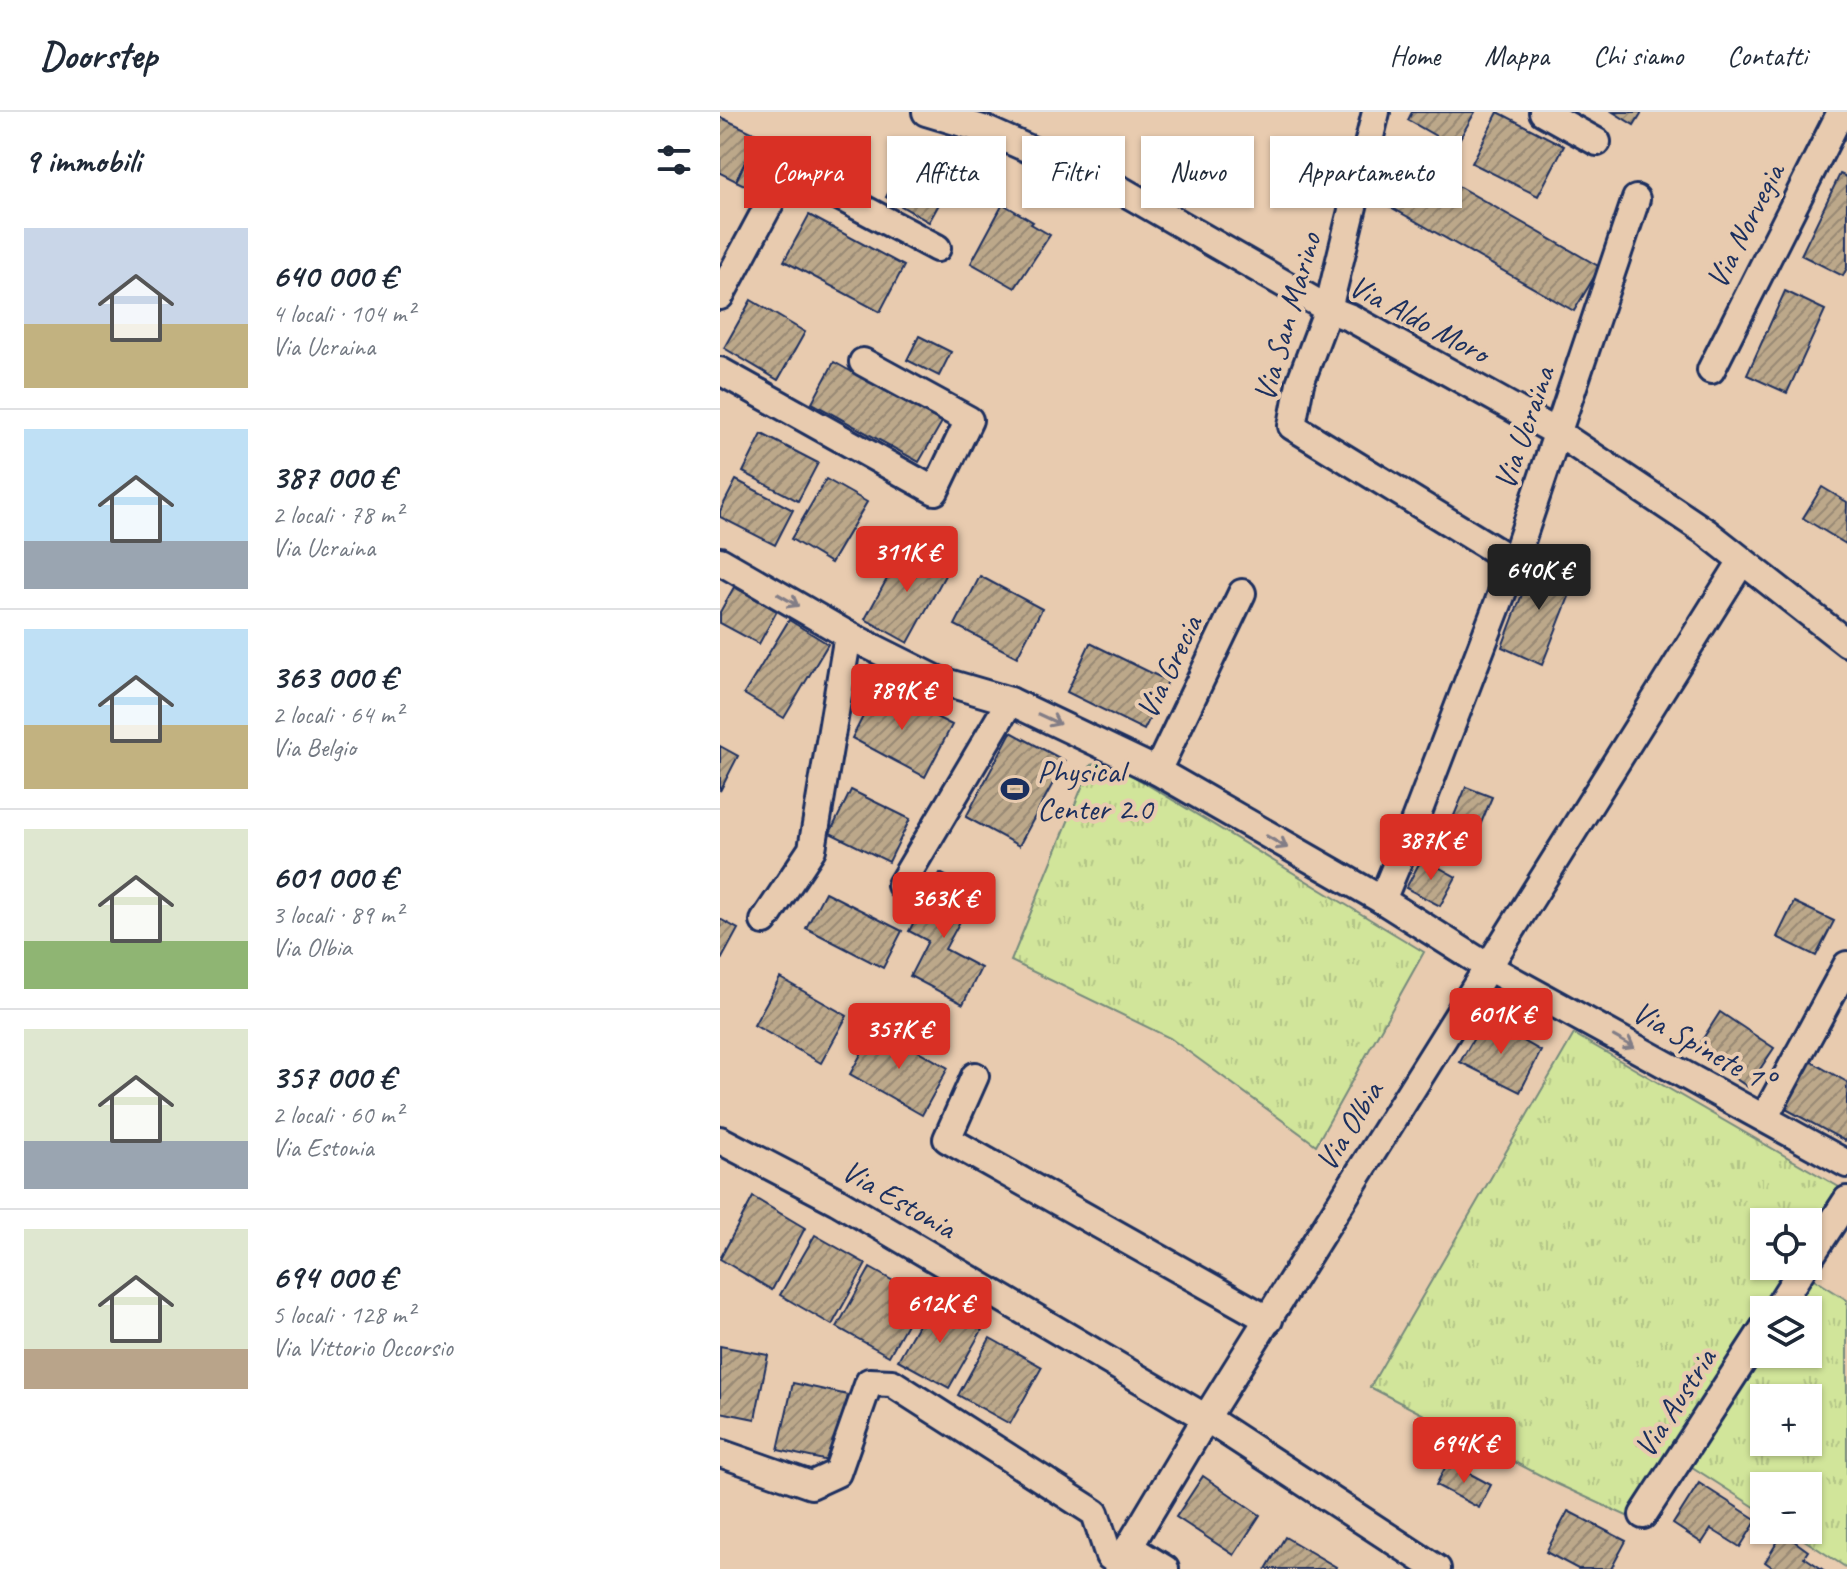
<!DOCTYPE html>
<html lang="it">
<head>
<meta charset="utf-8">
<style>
	body { margin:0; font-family:Caveat,sans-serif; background:#f2f2f3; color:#1f2937; height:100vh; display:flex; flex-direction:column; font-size:30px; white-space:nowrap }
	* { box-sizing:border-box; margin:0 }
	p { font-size:26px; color:#747a83 }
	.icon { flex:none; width:44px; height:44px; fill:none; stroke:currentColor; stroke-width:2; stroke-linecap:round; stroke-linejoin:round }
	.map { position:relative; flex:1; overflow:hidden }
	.sheet { display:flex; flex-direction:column; background:#fff; width:720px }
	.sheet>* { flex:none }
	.top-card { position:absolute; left:24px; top:24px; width:760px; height:72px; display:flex; gap:16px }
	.tools { position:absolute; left:1030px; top:1096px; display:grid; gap:16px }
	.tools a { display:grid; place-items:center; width:72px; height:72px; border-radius:0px; background:#fff; box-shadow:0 2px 6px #0004; font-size:40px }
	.price { position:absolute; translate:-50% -68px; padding:0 18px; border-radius:8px; background:#d93025; color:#fff; font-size:26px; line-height:52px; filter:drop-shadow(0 2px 4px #0008) }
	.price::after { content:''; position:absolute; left:50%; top:48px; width:24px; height:18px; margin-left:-12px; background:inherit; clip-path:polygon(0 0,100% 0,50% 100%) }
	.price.selected { background:#222; color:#fff }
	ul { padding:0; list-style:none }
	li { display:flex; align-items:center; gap:24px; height:200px; padding:0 24px }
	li+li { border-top:2px solid #e0e1e3 }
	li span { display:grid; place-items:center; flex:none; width:224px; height:160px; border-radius:0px; color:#555 }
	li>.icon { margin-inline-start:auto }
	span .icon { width:96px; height:96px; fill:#fffc; stroke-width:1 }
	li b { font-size:34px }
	h2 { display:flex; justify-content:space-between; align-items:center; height:96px; padding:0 24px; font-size:34px }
	.chip { padding:0 28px; border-radius:0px; background:#fff; box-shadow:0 2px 6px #0004; font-size:28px; line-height:72px }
	.chip.selected { background:#d93025; color:#fff }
	header { display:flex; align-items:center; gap:48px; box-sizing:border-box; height:112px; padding:0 40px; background:#fff; border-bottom:2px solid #e0e1e3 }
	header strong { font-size:38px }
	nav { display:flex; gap:44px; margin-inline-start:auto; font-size:28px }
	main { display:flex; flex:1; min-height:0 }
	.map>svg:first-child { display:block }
	.grass { fill:url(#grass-tufts); stroke:#768a7c; stroke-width:2; fill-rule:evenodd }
	.building { fill:url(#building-hatch); stroke:#1b2f5e; stroke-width:2 }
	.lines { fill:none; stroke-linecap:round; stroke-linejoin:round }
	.minor-casing { stroke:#1b2f5e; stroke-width:32 }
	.minor { stroke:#e8cbaf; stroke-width:26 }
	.oneway { stroke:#827d86 }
	.labels { text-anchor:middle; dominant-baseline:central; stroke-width:8; stroke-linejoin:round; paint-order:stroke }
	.street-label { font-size:32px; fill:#1b2f5e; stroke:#e8cbaf }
	.poi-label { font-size:32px; fill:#1b2f5e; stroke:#e8cbaf; text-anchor:start }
</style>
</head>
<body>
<header>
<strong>Doorstep</strong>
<nav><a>Home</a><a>Mappa</a><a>Chi siamo</a><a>Contatti</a></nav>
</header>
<main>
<section class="sheet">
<h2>9 immobili<svg class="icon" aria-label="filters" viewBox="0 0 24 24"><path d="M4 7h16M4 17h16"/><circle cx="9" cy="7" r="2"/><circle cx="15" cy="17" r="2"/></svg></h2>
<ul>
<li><span style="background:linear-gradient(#c9d6e8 60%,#c2b280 0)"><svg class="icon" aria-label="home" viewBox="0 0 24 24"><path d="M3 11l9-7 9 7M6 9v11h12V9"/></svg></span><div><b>640 000 €</b><p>4 locali · 104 m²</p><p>Via Ucraina</p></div></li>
<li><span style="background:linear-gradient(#bfe0f5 70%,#9aa5b1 0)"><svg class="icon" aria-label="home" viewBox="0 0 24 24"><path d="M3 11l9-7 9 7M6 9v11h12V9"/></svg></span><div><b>387 000 €</b><p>2 locali · 78 m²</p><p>Via Ucraina</p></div></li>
<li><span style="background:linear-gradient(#bfe0f5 60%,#c2b280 0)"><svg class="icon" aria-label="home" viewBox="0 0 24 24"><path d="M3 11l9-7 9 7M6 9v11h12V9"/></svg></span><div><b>363 000 €</b><p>2 locali · 64 m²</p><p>Via Belgio</p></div></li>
<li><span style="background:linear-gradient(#dfe7d0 70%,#8fb573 0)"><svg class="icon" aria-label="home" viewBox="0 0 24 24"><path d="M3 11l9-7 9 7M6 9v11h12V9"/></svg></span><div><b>601 000 €</b><p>3 locali · 89 m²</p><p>Via Olbia</p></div></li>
<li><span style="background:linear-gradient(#dfe7d0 70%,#9aa5b1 0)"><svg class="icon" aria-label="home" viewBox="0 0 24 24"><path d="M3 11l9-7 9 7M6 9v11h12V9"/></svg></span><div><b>357 000 €</b><p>2 locali · 60 m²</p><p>Via Estonia</p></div></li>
<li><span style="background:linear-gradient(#dfe7d0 75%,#b9a48a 0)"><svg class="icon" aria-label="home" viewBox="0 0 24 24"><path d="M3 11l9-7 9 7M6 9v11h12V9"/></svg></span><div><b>694 000 €</b><p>5 locali · 128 m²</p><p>Via Vittorio Occorsio</p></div></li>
</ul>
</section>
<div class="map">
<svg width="1127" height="1457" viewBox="0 0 1127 1457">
	<defs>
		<pattern id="grass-tufts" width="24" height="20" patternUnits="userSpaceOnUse" patternTransform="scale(2)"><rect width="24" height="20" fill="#d1e59a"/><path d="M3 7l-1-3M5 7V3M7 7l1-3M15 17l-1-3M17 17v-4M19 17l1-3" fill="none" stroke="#b3c587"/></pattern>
		<pattern id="building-hatch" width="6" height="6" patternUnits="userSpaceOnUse" patternTransform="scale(2)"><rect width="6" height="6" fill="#bca88a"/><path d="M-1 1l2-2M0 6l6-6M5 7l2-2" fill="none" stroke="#988974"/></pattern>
	</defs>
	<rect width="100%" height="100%" fill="#e8cbaf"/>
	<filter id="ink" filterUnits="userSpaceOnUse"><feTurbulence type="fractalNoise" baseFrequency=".0125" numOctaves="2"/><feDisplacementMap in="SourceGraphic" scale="16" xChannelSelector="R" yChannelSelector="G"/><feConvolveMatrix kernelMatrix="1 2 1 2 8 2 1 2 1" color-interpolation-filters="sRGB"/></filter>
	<g filter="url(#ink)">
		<g class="grass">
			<path d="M 385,647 L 704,840 L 596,1033 L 450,926 L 291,849 L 371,653 Z"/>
			<path d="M 854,922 L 1119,1075 L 1088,1125 L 1088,1110 L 1044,1110 L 1044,1154 L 1069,1154 L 909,1405 L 835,1371 L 650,1275 Z"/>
			<path d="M 1089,1164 L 1127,1188 L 1127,1456 L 1069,1418 L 1088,1418 L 1088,1374 L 1044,1374 L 1044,1401 L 969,1353 L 1044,1236 L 1044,1242 L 1088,1242 L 1088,1198 L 1068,1198 ZM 1044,1286 L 1088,1286 L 1088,1330 L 1044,1330 Z"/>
		</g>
		<g class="building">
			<path d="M 692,0 L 755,0 L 735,35 L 688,8 Z"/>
			<path d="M 778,0 L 844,34 L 818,84 L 752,51 Z"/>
			<path d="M 893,0 L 922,0 L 914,13 Z"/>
			<path d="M 0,5 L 38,23 L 16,69 L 0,61 Z"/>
			<path d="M 36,28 L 59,39 L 39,80 L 16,69 Z"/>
			<path d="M 190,41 L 233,67 L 209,110 L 166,85 Z"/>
			<path d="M 687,45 L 880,155 L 854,199 L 662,90 Z"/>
			<path d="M 113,54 L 149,74 L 142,86 L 106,66 Z"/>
			<path d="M 1120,62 L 1127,65 L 1127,156 L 1123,164 L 1081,143 Z"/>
			<path d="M 283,92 L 313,110 L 311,112 L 330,123 L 295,176 L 251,151 Z"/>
			<path d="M 89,103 L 184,154 L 160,200 L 64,149 Z"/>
			<path d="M 1065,179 L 1105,198 L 1067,281 L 1027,263 Z"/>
			<path d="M 31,188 L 85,220 L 58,268 L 4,236 Z"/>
			<path d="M 199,224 L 231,240 L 219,264 L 187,248 Z"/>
			<path d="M 114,250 L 222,310 L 199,350 L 92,291 Z"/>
			<path d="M 42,322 L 98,351 L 78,389 L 23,360 Z"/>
			<path d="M 106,367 L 147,390 L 111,451 L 71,427 Z"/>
			<path d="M 16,368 L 73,398 L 55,433 L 0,405 L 0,399 Z"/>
			<path d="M 1102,375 L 1127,390 L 1126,432 L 1083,406 Z"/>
			<path d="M 186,432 L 229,456 L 188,531 L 145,507 Z"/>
			<path d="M 814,451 L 858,462 L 822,553 L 782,535 Z"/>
			<path d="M 260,464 L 322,497 L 297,545 L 235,513 Z"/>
			<path d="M 14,475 L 57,499 L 39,532 L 0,511 L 0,500 Z"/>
			<path d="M 69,508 L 108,532 L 64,606 L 24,582 Z"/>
			<path d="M 370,531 L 448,569 L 424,618 L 347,580 Z"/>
			<path d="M 158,575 L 232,613 L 205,665 L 132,626 Z"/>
			<path d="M 291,620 L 345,649 L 299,734 L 246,705 Z"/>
			<path d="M 0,634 L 18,644 L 0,679 Z"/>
			<path d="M 746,675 L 772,685 L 746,747 L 720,737 Z"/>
			<path d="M 131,678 L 190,707 L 169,750 L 110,721 Z"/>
			<path d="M 702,746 L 736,765 L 720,794 L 686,776 Z"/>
			<path d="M 220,761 L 256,780 L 225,837 L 261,856 L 243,892 L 190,864 L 208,829 L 189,819 Z"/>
			<path d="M 105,780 L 182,819 L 163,856 L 86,816 Z"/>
			<path d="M 1074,790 L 1114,809 L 1096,844 L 1057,825 Z"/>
			<path d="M 0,807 L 18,817 L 0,850 Z"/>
			<path d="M 60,866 L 127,904 L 101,951 L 34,913 Z"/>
			<path d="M 1000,900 L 1054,936 L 1028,975 L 975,939 Z"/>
			<path d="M 765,907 L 821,939 L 800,980 L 740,950 Z"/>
			<path d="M 156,915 L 228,956 L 202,1003 L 130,962 Z"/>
			<path d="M 1090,949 L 1127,970 L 1127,1025 L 1125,1029 L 1064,996 Z"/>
			<path d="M 33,1085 L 85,1116 L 52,1178 L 0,1147 Z"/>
			<path d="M 95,1123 L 146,1152 L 112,1213 L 60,1183 Z"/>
			<path d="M 150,1156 L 202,1185 L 169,1244 L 117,1215 Z"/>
			<path d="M 211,1190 L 262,1218 L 229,1276 L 178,1248 Z"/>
			<path d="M 270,1226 L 322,1255 L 290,1312 L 238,1283 Z"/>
			<path d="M 0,1234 L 48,1243 L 35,1307 L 0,1300 Z"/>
			<path d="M 73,1271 L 128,1283 L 113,1350 L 58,1338 Z"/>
			<path d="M 728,1350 L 771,1373 L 759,1396 L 716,1373 Z"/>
			<path d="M 483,1364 L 540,1403 L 514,1443 L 456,1405 Z"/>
			<path d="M 979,1371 L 1037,1408 L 1020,1435 L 991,1417 L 982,1431 L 953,1412 Z"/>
			<path d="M 848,1399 L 906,1429 L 891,1457 L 858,1457 L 826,1440 Z"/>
			<path d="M 1063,1421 L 1088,1439 L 1084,1445 L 1102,1457 L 1055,1457 L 1045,1450 Z"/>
			<path d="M 565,1425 L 616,1455 L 615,1457 L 546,1457 Z"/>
		</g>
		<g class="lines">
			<defs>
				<g id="minor">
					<path d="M 206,0 L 266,18 L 401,78 L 608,197 L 631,206 L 838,321 L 986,420 L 1127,531"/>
					<path d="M 656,0 L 608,197 L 580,271 L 572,314 L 794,450"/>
					<path d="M 823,0 L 877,30"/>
					<path d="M 0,184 L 68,57 L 217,136"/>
					<path d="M 991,258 L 1121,0"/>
					<path d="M 0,259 L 215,379 L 249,308 L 143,250"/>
					<path d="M 0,449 L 128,523 L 218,568 L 290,589 L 437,659 L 662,788 L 768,855 L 1127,1052"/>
					<path d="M 437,659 L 522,481"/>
					<path d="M 181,773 L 290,589"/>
					<path d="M 662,788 L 694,711 L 794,450 L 916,87"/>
					<path d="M 44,809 L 92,737 L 128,523"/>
					<path d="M 255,964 L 227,1027 L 549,1208"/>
					<path d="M 1044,1006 L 1127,853"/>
					<path d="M 0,1028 L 117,1089 L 486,1306 L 717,1457"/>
					<path d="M 1088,1148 L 1127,1088"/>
					<path d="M 1056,1198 L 1084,1154"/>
					<path d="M 0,1341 L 91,1373 L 117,1361 L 149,1270 L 172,1271 L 375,1401 L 389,1444 L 405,1455"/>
					<path d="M 923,1403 L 1044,1216"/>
					<path d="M 409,1435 L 445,1457"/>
					<path d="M 405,1457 L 409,1435 L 486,1306 L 1022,449"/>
				</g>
			</defs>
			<use href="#minor" class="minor-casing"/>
			<use href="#minor" class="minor"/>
		</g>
		<defs><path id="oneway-shaft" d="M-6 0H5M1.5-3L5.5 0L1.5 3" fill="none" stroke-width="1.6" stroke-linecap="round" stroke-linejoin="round" transform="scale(2)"/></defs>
		<g class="oneway">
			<use href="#oneway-shaft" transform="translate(68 488) rotate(30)"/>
			<use href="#oneway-shaft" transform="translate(329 607) rotate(25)"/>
			<use href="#oneway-shaft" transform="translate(557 730) rotate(30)"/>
			<use href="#oneway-shaft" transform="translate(904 930) rotate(29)"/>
		</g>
	</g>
	<defs>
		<symbol id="stadium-bare" viewBox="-9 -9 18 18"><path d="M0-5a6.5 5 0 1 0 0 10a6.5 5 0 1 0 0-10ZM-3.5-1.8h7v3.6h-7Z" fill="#1b2f5e" stroke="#e8cbaf" stroke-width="2.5" paint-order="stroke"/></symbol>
	</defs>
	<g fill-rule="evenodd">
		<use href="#stadium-bare" x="275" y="657" width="40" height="40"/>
	</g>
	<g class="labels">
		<g class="street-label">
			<text transform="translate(1025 114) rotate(-63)">Via Norvegia</text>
			<text transform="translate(567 205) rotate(-74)">Via San Marino</text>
			<text transform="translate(699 207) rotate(28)">Via Aldo Moro</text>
			<text transform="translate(804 316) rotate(-71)">Via Ucraina</text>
			<text transform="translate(449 555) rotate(-64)">Via Grecia</text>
			<text transform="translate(982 934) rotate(29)">Via Spinete 1°</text>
			<text transform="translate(629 1014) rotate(-58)">Via Olbia</text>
			<text transform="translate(179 1087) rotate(30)">Via Estonia</text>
			<text transform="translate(955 1291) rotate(-57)">Via Austria</text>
		</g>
		<g class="poi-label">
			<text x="317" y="659">Physical<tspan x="317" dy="37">Center 2.0</tspan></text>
		</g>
	</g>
</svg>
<div class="tools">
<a><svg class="icon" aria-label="locate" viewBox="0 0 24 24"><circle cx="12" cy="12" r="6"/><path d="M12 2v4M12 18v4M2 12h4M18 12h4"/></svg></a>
<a><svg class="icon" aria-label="layers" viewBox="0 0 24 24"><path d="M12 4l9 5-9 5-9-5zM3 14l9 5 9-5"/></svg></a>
<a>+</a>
<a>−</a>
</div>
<b class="price" style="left:187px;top:482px">311K €</b>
<b class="price selected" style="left:819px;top:500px">640K €</b>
<b class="price" style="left:182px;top:620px">789K €</b>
<b class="price" style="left:711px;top:770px">387K €</b>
<b class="price" style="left:224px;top:828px">363K €</b>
<b class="price" style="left:781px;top:944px">601K €</b>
<b class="price" style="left:179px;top:959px">357K €</b>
<b class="price" style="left:220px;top:1233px">612K €</b>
<b class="price" style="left:744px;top:1373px">694K €</b>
<div class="top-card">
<a class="chip selected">Compra</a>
<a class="chip">Affitta</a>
<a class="chip">Filtri</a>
<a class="chip">Nuovo</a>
<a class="chip">Appartamento</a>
</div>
</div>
</main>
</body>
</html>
